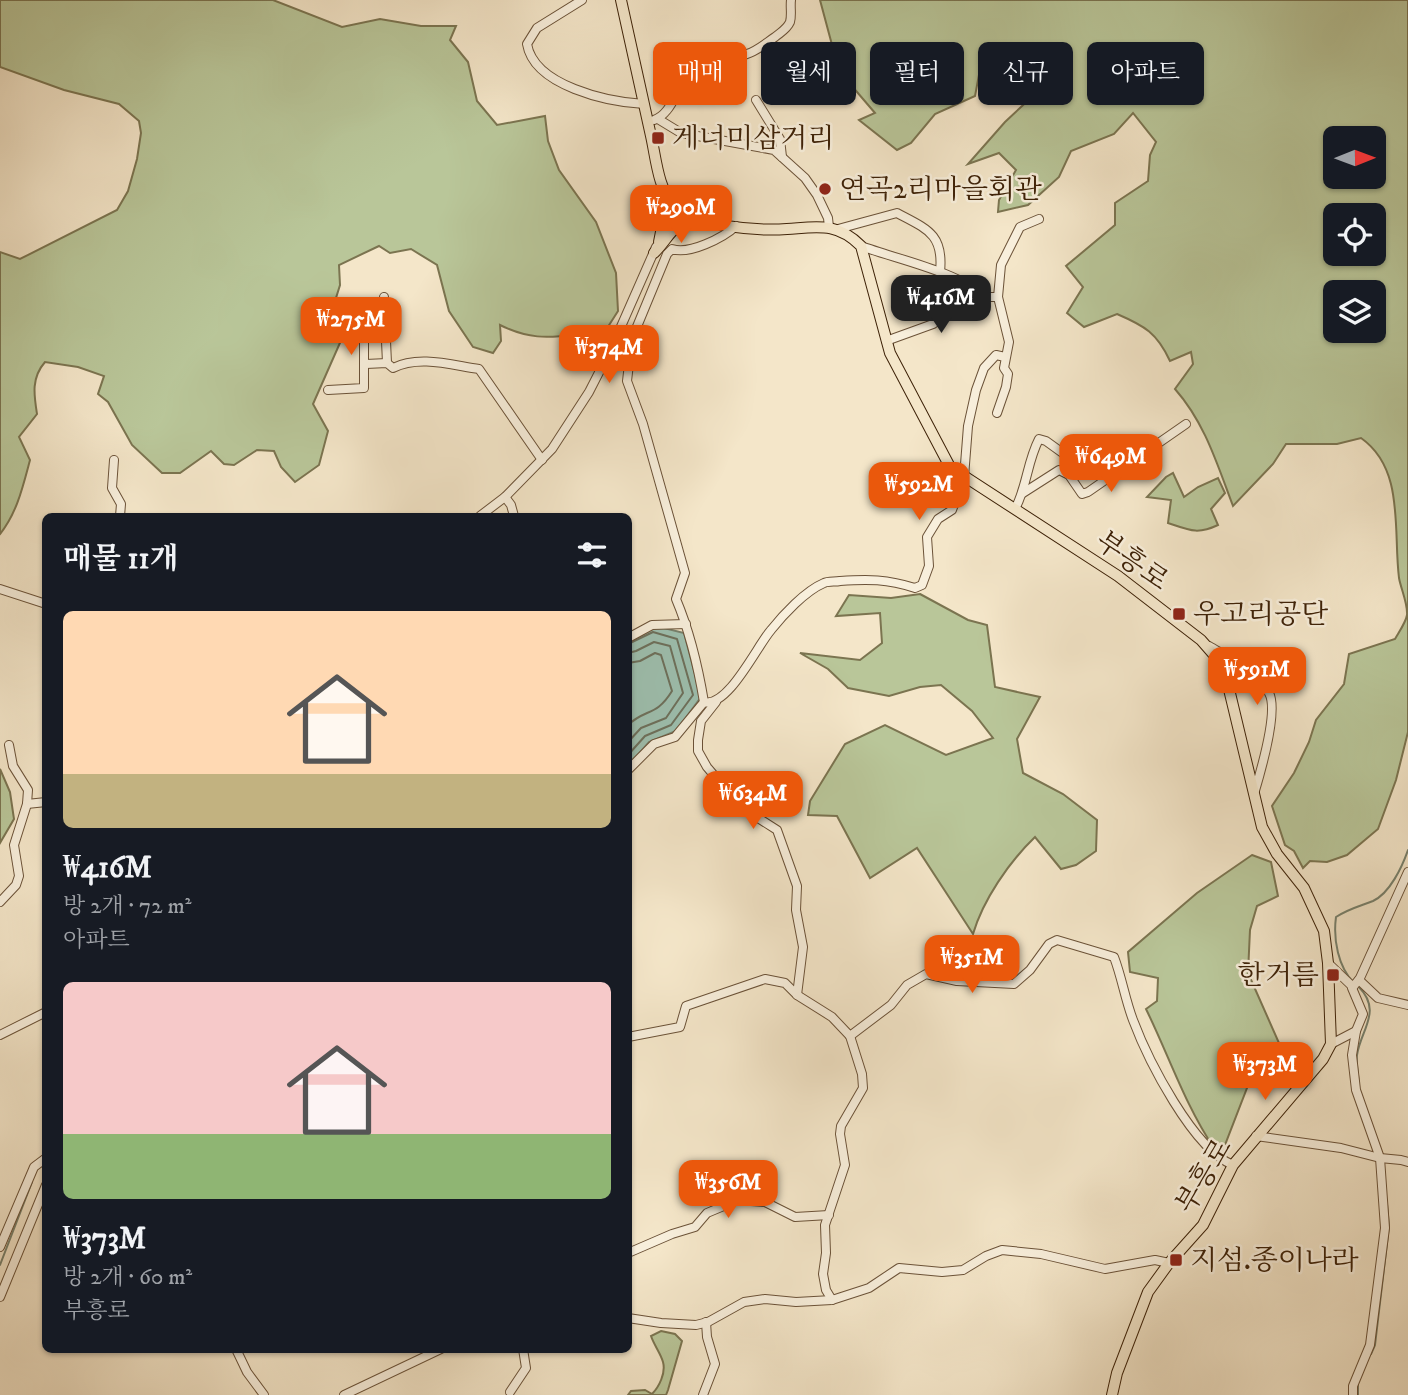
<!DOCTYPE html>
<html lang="ko">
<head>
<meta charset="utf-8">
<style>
	body { margin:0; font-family:"IM FELL DW Pica","Noto Serif KR",serif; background:#20242c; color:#f1f3f6; height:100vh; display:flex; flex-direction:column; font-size:26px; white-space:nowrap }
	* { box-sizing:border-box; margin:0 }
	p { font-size:23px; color:#9ea1a6 }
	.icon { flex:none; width:38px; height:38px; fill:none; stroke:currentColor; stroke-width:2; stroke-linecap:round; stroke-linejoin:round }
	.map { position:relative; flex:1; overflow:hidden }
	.sheet { position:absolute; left:42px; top:513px; width:590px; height:840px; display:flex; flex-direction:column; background:#171b24; border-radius:10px; box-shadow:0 2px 5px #0004 }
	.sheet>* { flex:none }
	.guide { position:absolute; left:653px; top:42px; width:649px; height:63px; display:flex; gap:14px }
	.needle { width:46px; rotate:89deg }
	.fabs { position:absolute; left:1323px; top:126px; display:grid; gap:14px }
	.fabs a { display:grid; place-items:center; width:63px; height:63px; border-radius:10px; background:#171b24; box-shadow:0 2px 5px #0004; font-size:35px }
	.price { position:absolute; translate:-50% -60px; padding:0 16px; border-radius:14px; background:#ea580c; color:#fff; font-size:23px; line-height:46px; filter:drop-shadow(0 2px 4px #0008) }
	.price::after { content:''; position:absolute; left:50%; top:42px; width:21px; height:16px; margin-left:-10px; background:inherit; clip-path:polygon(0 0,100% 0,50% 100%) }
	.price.selected { background:#222; color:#fff }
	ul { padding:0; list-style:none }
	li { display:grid; align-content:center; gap:14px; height:371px; padding:0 21px }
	li span { display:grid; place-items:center; height:217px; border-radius:10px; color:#555 }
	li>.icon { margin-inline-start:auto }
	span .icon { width:126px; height:126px; fill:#fffc; stroke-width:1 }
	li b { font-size:30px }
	h2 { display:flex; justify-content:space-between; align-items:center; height:84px; padding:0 21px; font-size:30px }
	.pill { padding:0 24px; border-radius:10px; background:#171b24; box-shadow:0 2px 5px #0004; font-size:24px; line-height:63px }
	.pill.selected { background:#ea580c; color:#fff }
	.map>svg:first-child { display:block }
	.green { fill:#b9c699; stroke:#7b7450; stroke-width:2; fill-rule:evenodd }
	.water { fill:#9dc0b0; stroke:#77806c; stroke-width:2 }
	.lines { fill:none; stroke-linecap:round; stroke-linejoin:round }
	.shore { stroke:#6d705c; stroke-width:2 }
	.stream { stroke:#77806c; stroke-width:2 }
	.minor-casing { stroke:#6b5238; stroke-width:10 }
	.major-casing { stroke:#3d2107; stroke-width:12 }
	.minor { stroke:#f8efdc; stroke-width:8 }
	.major { stroke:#f4e6c9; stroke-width:10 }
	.poi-dot { fill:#8f2418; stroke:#f8efdc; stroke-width:2.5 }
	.labels { text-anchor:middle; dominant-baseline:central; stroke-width:5; stroke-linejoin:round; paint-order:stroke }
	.poi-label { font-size:28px; fill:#3d2107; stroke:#f8efdc; text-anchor:start }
	.street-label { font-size:28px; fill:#3d2107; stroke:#f8efdc }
</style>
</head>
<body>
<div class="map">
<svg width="1408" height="1395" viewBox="0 0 1408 1395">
	<rect width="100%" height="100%" fill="#f4e6c9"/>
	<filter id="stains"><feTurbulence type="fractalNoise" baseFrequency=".00286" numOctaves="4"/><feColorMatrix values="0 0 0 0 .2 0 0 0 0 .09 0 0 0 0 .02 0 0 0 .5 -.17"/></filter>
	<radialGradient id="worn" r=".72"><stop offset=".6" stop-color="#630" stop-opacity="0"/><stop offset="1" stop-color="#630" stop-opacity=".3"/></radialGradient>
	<g class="green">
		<path d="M 0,0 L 273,0 L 342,27 L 380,19 L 421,26 L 456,26 L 450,40 L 468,62 L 477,101 L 497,125 L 545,116 L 548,141 L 559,170 L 596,222 L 616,273 L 618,311 L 585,363 L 576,335 C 546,338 528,339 500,325 L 501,341 L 493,353 L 473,347 L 449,311 L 437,265 L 411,249 L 390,253 L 379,246 L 339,265 L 340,285 L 331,314 L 343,336 L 313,404 L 328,431 L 319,465 L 295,482 L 281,467 L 274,451 L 257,450 L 234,465 L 224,464 L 211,451 L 180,473 L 162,473 L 132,445 L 108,402 L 98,394 L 104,376 L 78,367 L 45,362 C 31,378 34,395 37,414 L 19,437 L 30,460 C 23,486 17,513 0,534 L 0,252 L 20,259 L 117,210 L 128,191 L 137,159 L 141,133 L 139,121 L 119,104 L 64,90 L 0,67 Z"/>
		<path d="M 820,0 L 1408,0 L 1408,732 L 1396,780 L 1378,829 L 1347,855 L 1327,862 L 1310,861 L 1303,868 L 1294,851 L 1285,845 L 1272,806 L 1294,773 L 1309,742 L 1316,720 L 1344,684 L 1349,654 L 1395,639 C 1399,632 1406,622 1407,615 C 1408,604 1401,589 1399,578 C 1393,530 1405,469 1361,438 L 1337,444 L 1286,444 L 1273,464 L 1233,506 C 1217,464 1205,423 1175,389 L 1193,364 L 1191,352 L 1170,361 C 1157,333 1145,326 1117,314 L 1084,327 L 1067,313 L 1083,287 L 1066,266 L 1115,225 L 1115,203 L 1148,181 L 1150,155 L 1156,142 L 1133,113 L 1114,134 L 1071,151 L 1059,177 L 1028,205 L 998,212 L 999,200 L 1016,170 L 999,153 L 968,164 L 1005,122 L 1035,94 L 1034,60 L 1010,50 L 982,59 L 975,96 L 935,114 L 911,143 L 897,150 L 859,120 L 875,113 L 839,71 ZM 1335,138 L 1374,138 L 1374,177 L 1335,177 ZM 1335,215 L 1374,215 L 1374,254 L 1335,254 ZM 1374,292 L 1374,331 L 1335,331 L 1335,292 Z"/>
		<path d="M 1173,473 L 1184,497 L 1198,487 L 1218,478 L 1225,493 L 1211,509 L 1218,525 C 1197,535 1189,530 1168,523 L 1171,500 L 1147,497 L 1166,477 Z"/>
		<path d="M 920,594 L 968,620 L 987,625 L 995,687 L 1040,697 L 1017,739 L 1023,773 L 1063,794 L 1097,820 L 1096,851 L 1076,865 L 1061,869 L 1035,837 C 1009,862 983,900 973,934 L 917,848 L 870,878 L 837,816 L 808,815 L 810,801 L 845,744 L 885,725 L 946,755 L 993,738 L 972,711 L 941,685 L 920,687 L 889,696 L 848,688 L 828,669 L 800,653 L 860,660 L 882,643 L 880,613 L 836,616 L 849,595 L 891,598 Z"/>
		<path d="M 0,769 L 10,792 L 14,819 L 0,843 Z"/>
		<path d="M 1252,855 L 1271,862 L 1278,896 L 1257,906 L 1250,930 L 1248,973 L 1283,1052 L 1254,1070 L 1223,1150 L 1214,1148 C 1185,1105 1169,1056 1146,1009 L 1157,1001 L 1158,978 L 1130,972 L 1128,952 L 1197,893 Z"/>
		<path d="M 661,1331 L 675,1334 L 682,1341 L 668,1390 L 666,1395 L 628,1395 L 631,1391 L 645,1390 L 652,1394 C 659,1387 666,1373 663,1362 C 661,1354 654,1345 651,1336 Z"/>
	</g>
	<path class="water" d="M 652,625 L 684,633 L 701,697 L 676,731 L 649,742 L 628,766 L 628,638 Z"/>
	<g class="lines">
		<g class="shore">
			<path d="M 628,644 L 653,632 L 677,639 L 693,695 L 671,725 L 645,736 L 628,755"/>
			<path d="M 628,653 L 636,651 L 654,642 L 670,646 L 683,693 L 666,718 L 641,728 L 628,742"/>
			<path d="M 628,663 L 640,661 L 655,653 L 661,655 L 672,691 C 656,717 646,708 628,725"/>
		</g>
		<g class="stream">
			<path d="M 1354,983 C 1338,967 1333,939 1336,917 C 1348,909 1360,906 1373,901 C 1390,893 1402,867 1408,850"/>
			<path d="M 1358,986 C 1383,1011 1361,1029 1357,1055 C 1356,1063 1358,1074 1359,1083"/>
			<path d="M 0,1265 L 32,1182"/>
			<path d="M 1371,1354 L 1375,1345 L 1389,1226 L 1387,1204"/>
			<path d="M 1358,1395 L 1358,1385"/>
		</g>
		<defs>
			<g id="minor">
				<path d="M 582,0 L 537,28 L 527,44 C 534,86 608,102 644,104"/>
				<path d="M 756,100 L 780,139 L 782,157"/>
				<path d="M 658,119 L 681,133 L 774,150 L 805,178 L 817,195 L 828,218 L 829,227"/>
				<path d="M 654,120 C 674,113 677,82 695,71 C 710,61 730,60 747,54 C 757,51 766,43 775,37 C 781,32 787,29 790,22 C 792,15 790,7 791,0"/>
				<path d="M 838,229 L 897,213 C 927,229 944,234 940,272"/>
				<path d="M 663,233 L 675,208"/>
				<path d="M 861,246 C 896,259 959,272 985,297"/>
				<path d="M 384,297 L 387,363"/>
				<path d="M 886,341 L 933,324 L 951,310 L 985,297 L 998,297"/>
				<path d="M 366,364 L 387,363 L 393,368 C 419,355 451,365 479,369 L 542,460"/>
				<path d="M 328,390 L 364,388 L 364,316"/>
				<path d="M 997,413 L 1006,387 L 1008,374 L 1004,368 L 1009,342 L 998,297 L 1001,265 L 1020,227 L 1039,219"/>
				<path d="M 114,460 L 112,488 L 121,504 L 120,516"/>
				<path d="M 1023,493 L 1059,470 L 1069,475 L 1082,494 L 1088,492 L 1186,424"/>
				<path d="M 505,497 L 511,505 L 514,516"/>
				<path d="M 1015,509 C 1027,487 1027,462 1039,439 L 1046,441 L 1064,454"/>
				<path d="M 480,516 L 505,497 L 552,449 L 589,392 L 612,347 L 656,247"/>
				<path d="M 0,589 L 46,604"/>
				<path d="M 628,638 L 652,625 L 686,624"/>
				<path d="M 1209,646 C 1229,658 1257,672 1269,693 C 1279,711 1260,774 1254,794"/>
				<path d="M 704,702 C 728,708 757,646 771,630 C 783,615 805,591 824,583 C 828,581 835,582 840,581 C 868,579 887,579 915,588 L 922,585 L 929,566 L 927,537 L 938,519 L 952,510 L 964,477 L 968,426 L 976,390 L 984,368 L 996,355 L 1005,357"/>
				<path d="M 716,702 L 701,721 L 698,740 L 698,751 L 707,767 L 741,807 L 777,830 L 797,886 L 796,910 L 803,947 L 797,995"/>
				<path d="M 628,770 L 654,744 L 675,737 L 704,702 C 698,666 690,632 676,599 L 685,573 L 643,424 L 627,381 L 631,347 L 636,329 L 667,254 L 672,249 C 689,255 723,238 736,226"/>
				<path d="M 27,804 L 46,802"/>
				<path d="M 0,902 L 16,885 L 19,876 L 14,845 L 27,804 L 28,790 L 13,766 L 9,745"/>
				<path d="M 1328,963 L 1353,987 L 1360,978 L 1408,872"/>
				<path d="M 1359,980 L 1378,998 L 1408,1005"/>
				<path d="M 0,1035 L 46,1012"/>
				<path d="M 628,1037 L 680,1027 L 686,1006 L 765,979 L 785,983 L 797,995 L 832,1017 L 850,1036 L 891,1005 L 907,985 L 926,974 L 957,981 L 1014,984 L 1030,970 L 1049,944 L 1057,940 L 1114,957 C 1122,978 1125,999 1133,1020 C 1148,1060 1193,1149 1233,1165"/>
				<path d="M 1331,1044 L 1356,1031 L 1363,1014 L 1352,988"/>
				<path d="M 1256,1136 L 1341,1148 L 1380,1158 L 1401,1160 L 1408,1162"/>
				<path d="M 0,1247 L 34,1167 L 46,1158"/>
				<path d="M 628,1253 L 672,1234 L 695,1227 L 707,1213 L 738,1200 L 765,1202 L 795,1217 L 829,1215"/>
				<path d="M 0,1297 L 46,1185"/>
				<path d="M 832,1300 L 826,1290 L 823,1274 L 826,1253 L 825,1225 L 845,1165 L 840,1134 L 841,1126 L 863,1088 L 862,1074 L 850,1036"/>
				<path d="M 628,1318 L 661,1323 L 696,1325 L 708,1322 L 744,1302 L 765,1299 L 796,1302 L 832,1300 L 869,1288 L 899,1268 L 942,1272 L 963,1270 L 986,1256 L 1002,1250 L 1041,1254 L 1105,1269 L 1155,1260 L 1169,1263"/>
				<path d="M 236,1349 L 247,1372 L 264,1395"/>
				<path d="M 510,1392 L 526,1368 L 523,1349"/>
				<path d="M 344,1395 L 441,1349"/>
				<path d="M 703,1395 L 715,1364 L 707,1337 L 706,1322"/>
				<path d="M 1353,1395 L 1353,1386 L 1370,1345 L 1385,1228 L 1380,1158 L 1356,1090 L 1352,1055 L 1356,1031"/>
			</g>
			<g id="major">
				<path d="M 621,0 C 631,45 641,91 651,136 C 656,158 658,189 674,206 C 693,227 761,231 787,229 C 818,227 837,222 861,246 L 890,353 L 950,467 L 1118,576 L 1201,640 L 1215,656 L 1228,685 L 1262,827 L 1277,854 L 1304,888 L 1324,931 L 1328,963 L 1331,1044 L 1323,1059 L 1233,1165 L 1203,1225 L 1169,1263 L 1148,1292 L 1117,1373 L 1112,1395"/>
				<path d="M 659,242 L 665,212 L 661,190"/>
				<path d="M 654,253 C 671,236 671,222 699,221"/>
			</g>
		</defs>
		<use href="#minor" class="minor-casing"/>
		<use href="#major" class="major-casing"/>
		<use href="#minor" class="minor"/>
		<use href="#major" class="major"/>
	</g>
	<g class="poi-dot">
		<rect x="651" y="131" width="14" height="14" rx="3.5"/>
		<circle cx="825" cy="189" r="7"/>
		<rect x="1172" y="607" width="14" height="14" rx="3.5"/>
		<rect x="1326" y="968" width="14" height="14" rx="3.5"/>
		<rect x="1169" y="1253" width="14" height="14" rx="3.5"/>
	</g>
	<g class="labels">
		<g class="poi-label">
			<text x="672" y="138">게너미삼거리</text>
			<text x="839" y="189">연곡2리마을회관</text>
			<text x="1193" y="614">우고리공단</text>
			<text x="1319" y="975" text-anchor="end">한거름</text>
			<text x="1190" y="1260">지섬.종이나라</text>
		</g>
		<g class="street-label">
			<text transform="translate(1132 561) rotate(35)">부흥로</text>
			<text transform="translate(1204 1176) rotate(-59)">부흥로</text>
		</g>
	</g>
	<rect width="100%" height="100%" filter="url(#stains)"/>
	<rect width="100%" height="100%" fill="url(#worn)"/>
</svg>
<div class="fabs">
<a><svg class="needle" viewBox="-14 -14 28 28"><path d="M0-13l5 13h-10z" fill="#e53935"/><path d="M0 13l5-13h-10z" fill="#9ea1a6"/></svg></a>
<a><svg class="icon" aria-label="locate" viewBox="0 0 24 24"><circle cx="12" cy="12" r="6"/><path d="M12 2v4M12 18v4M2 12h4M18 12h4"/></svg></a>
<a><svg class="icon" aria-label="layers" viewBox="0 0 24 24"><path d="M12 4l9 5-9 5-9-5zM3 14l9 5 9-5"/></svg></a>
</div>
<b class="price" style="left:681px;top:245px">₩290M</b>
<b class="price selected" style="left:941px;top:335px">₩416M</b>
<b class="price" style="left:351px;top:357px">₩275M</b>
<b class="price" style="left:609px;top:385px">₩374M</b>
<b class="price" style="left:1111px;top:494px">₩649M</b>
<b class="price" style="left:919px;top:522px">₩592M</b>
<b class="price" style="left:1257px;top:707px">₩591M</b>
<b class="price" style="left:753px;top:831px">₩634M</b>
<b class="price" style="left:972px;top:995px">₩351M</b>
<b class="price" style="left:1265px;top:1102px">₩373M</b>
<b class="price" style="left:728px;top:1220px">₩356M</b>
<div class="guide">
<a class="pill selected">매매</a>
<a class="pill">월세</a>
<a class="pill">필터</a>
<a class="pill">신규</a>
<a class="pill">아파트</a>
</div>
<section class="sheet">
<h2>매물 11개<svg class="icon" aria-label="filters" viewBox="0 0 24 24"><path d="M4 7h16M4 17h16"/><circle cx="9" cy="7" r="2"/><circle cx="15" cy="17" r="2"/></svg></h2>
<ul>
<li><span style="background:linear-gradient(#ffd9b3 75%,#c2b280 0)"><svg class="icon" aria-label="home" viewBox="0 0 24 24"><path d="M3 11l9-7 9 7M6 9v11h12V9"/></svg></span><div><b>₩416M</b><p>방 2개 · 72 m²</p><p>아파트</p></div></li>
<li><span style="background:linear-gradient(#f6c9c9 70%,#8fb573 0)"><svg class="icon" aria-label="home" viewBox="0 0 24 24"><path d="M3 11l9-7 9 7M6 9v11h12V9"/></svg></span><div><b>₩373M</b><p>방 2개 · 60 m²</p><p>부흥로</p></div></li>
</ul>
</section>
</div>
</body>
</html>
